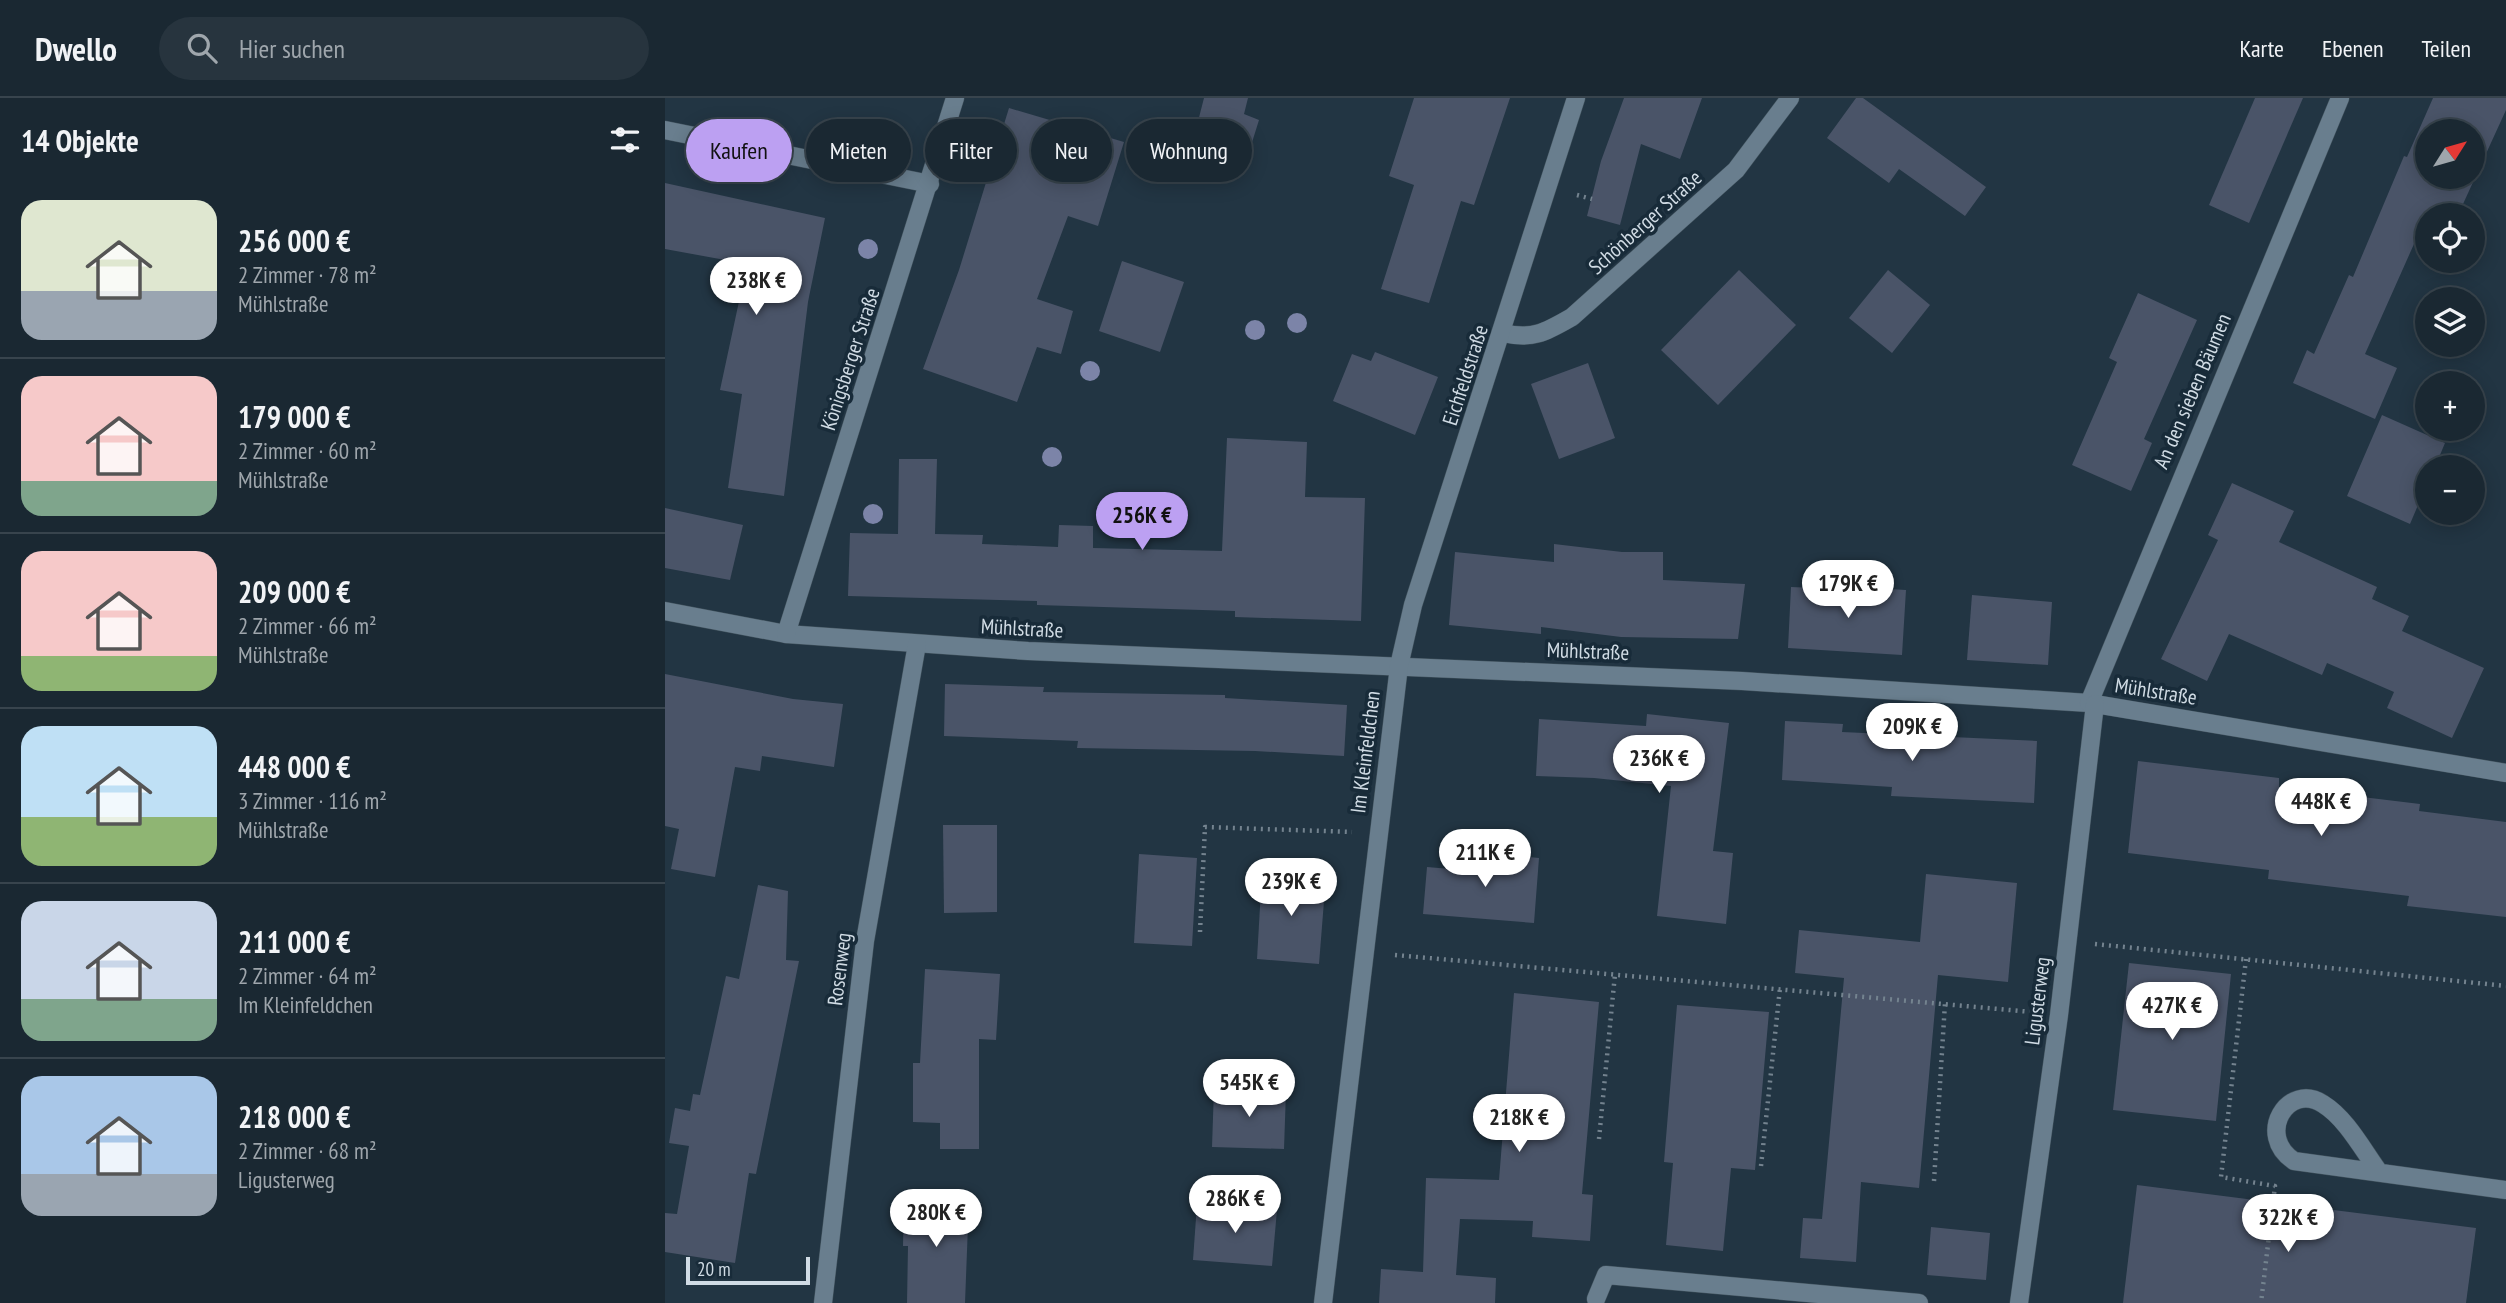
<!DOCTYPE html>
<html lang="de">
<head>
<meta charset="utf-8">
<style>
	body { margin:0; font-family:"PT Sans Narrow",sans-serif; background:#27343e; color:#f1f3f6; height:100vh; display:flex; flex-direction:column; font-size:26px; white-space:nowrap }
	* { box-sizing:border-box; margin:0 }
	p { font-size:23px; color:#9fa6ac }
	.icon { flex:none; width:38px; height:38px; fill:none; stroke:currentColor; stroke-width:2; stroke-linecap:round; stroke-linejoin:round }
	.map { position:relative; flex:1; overflow:hidden }
	.side { display:flex; flex-direction:column; background:#1a2832; width:665px }
	.side>* { flex:none }
	.hud { position:absolute; left:21px; top:21px; width:665px; height:63px; display:flex; gap:14px }
	.needle { width:46px; rotate:53deg }
	.tools { position:absolute; left:1750px; top:21px; display:grid; gap:14px }
	.tools a { display:grid; place-items:center; width:70px; height:70px; border-radius:50%; background:#1a2832; box-shadow:0 4px 18px #0003,0 0 0 2px #38444d; font-size:35px }
	.scale { position:absolute; left:21px; bottom:18px; width:124px; box-sizing:border-box; padding-left:7px; border:4px solid #d0dbe4; border-top:0; font-size:19px; line-height:24px; white-space:nowrap; color:#d0dbe4; -webkit-text-stroke:5px #182b39; paint-order:stroke }
	.price { position:absolute; translate:-50% -60px; padding:0 16px; border-radius:24px; background:#fff; color:#222; font-size:23px; line-height:46px; filter:drop-shadow(0 2px 4px #0008) }
	.price::after { content:''; position:absolute; left:50%; top:42px; width:21px; height:16px; margin-left:-10px; background:inherit; clip-path:polygon(0 0,100% 0,50% 100%) }
	.price.active { background:#bca0f2; color:#111 }
	ul { padding:0; list-style:none }
	li { display:flex; align-items:center; gap:21px; height:175px; padding:0 21px }
	li+li { border-top:2px solid #38444d }
	li span { display:grid; place-items:center; flex:none; width:196px; height:140px; border-radius:21px; color:#555 }
	li>.icon { margin-inline-start:auto }
	span .icon { width:84px; height:84px; fill:#fffc; stroke-width:1 }
	li b { font-size:30px }
	h2 { display:flex; justify-content:space-between; align-items:center; height:84px; padding:0 21px; font-size:30px }
	.pill { padding:0 24px; border-radius:32px; background:#1a2832; box-shadow:0 4px 18px #0003,0 0 0 2px #38444d; font-size:24px; line-height:63px }
	.pill.active { background:#bca0f2; color:#111 }
	header { display:flex; align-items:center; gap:42px; box-sizing:border-box; height:98px; padding:0 35px; background:#1a2832; border-bottom:2px solid #38444d }
	header strong { font-size:33px }
	nav { display:flex; gap:38px; margin-inline-start:auto; font-size:24px }
	.search { width:490px; height:63px; background:#27343e; display:flex; align-items:center; gap:18px; box-sizing:border-box; padding:0 24px; border-radius:38px; color:#9fa6ac; font-size:26px }
	main { display:flex; flex:1; min-height:0 }
	.map>svg:first-child { display:block }
	.building { fill:#4a5468; fill-rule:evenodd }
	.lines { fill:none; stroke-linecap:round; stroke-linejoin:round }
	.minor-casing { stroke:#41525d; stroke-width:19 }
	.path { stroke:#74838f; stroke-width:4.5; stroke-dasharray:2 5; stroke-linecap:butt }
	.minor { stroke:#697e8e; stroke-width:18 }
	.tree { fill:#7c84a8 }
	.labels { text-anchor:middle; dominant-baseline:central; stroke-width:7; stroke-linejoin:round; paint-order:stroke }
	.street-label { font-size:21px; fill:#d0dbe4; stroke:#182b39 }
</style>
</head>
<body>
<header>
<strong>Dwello</strong>
<div class="search"><svg class="icon" aria-label="search" viewBox="0 0 24 24"><circle cx="10" cy="10" r="6"/><path d="M15 15l6 6"/></svg>Hier suchen</div>
<nav><a>Karte</a><a>Ebenen</a><a>Teilen</a></nav>
</header>
<main>
<section class="side">
<h2>14 Objekte<svg class="icon" aria-label="filters" viewBox="0 0 24 24"><path d="M4 7h16M4 17h16"/><circle cx="9" cy="7" r="2"/><circle cx="15" cy="17" r="2"/></svg></h2>
<ul>
<li><span style="background:linear-gradient(#dfe7d0 65%,#9aa5b1 0)"><svg class="icon" aria-label="home" viewBox="0 0 24 24"><path d="M3 11l9-7 9 7M6 9v11h12V9"/></svg></span><div><b>256 000 €</b><p>2 Zimmer · 78 m²</p><p>Mühlstraße</p></div></li>
<li><span style="background:linear-gradient(#f6c9c9 75%,#7fa58c 0)"><svg class="icon" aria-label="home" viewBox="0 0 24 24"><path d="M3 11l9-7 9 7M6 9v11h12V9"/></svg></span><div><b>179 000 €</b><p>2 Zimmer · 60 m²</p><p>Mühlstraße</p></div></li>
<li><span style="background:linear-gradient(#f6c9c9 75%,#8fb573 0)"><svg class="icon" aria-label="home" viewBox="0 0 24 24"><path d="M3 11l9-7 9 7M6 9v11h12V9"/></svg></span><div><b>209 000 €</b><p>2 Zimmer · 66 m²</p><p>Mühlstraße</p></div></li>
<li><span style="background:linear-gradient(#bfe0f5 65%,#8fb573 0)"><svg class="icon" aria-label="home" viewBox="0 0 24 24"><path d="M3 11l9-7 9 7M6 9v11h12V9"/></svg></span><div><b>448 000 €</b><p>3 Zimmer · 116 m²</p><p>Mühlstraße</p></div></li>
<li><span style="background:linear-gradient(#c9d6e8 70%,#7fa58c 0)"><svg class="icon" aria-label="home" viewBox="0 0 24 24"><path d="M3 11l9-7 9 7M6 9v11h12V9"/></svg></span><div><b>211 000 €</b><p>2 Zimmer · 64 m²</p><p>Im Kleinfeldchen</p></div></li>
<li><span style="background:linear-gradient(#a9c7e8 70%,#9aa5b1 0)"><svg class="icon" aria-label="home" viewBox="0 0 24 24"><path d="M3 11l9-7 9 7M6 9v11h12V9"/></svg></span><div><b>218 000 €</b><p>2 Zimmer · 68 m²</p><p>Ligusterweg</p></div></li>
</ul>
</section>
<div class="map">
<svg width="1841" height="1205" viewBox="0 0 1841 1205">
	<rect width="100%" height="100%" fill="#223543"/>
	<g class="building">
		<path d="M 539,0 L 583,0 L 579,16 L 594,22 L 584,54 L 529,39 Z"/>
		<path d="M 749,0 L 845,0 L 809,107 L 796,103 L 764,205 L 716,191 L 749,87 L 724,78 Z"/>
		<path d="M 959,0 L 1037,0 L 1015,61 L 976,46 L 955,127 L 922,118 L 936,63 Z"/>
		<path d="M 1191,0 L 1198,0 L 1321,89 L 1300,118 L 1234,71 L 1224,85 L 1162,40 Z"/>
		<path d="M 1590,0 L 1638,0 L 1584,125 L 1544,107 Z"/>
		<path d="M 1768,0 L 1841,0 L 1841,12 L 1793,117 L 1762,117 L 1762,151 L 1749,146 L 1700,256 L 1732,270 L 1710,321 L 1628,285 L 1642,252 L 1649,256 L 1684,177 L 1688,179 L 1739,58 L 1742,59 ZM 1762,33 L 1808,33 L 1808,79 L 1762,79 Z"/>
		<path d="M 344,10 L 459,44 L 433,128 L 403,118 L 372,201 L 408,213 L 396,256 L 372,249 L 352,304 L 258,271 L 294,172 Z"/>
		<path d="M 0,85 L 160,120 L 143,204 L 119,398 L 63,390 L 77,296 L 55,292 L 82,166 L 0,151 Z"/>
		<path d="M 457,163 L 519,184 L 495,254 L 434,233 Z"/>
		<path d="M 1074,172 L 1131,227 L 1053,307 L 996,252 Z"/>
		<path d="M 1223,172 L 1265,207 L 1227,255 L 1184,220 Z"/>
		<path d="M 1473,195 L 1532,222 L 1479,341 L 1487,345 L 1466,393 L 1407,367 L 1452,264 L 1444,260 Z"/>
		<path d="M 710,254 L 773,279 L 750,337 L 668,303 L 687,256 L 706,263 Z"/>
		<path d="M 923,265 L 950,340 L 894,361 L 866,286 Z"/>
		<path d="M 1717,317 L 1780,345 L 1770,369 L 1762,369 L 1762,386 L 1745,426 L 1682,398 Z"/>
		<path d="M 562,340 L 642,344 L 640,399 L 700,400 L 696,523 L 570,519 L 570,513 L 372,507 L 372,503 L 183,498 L 185,435 L 233,436 L 234,361 L 272,361 L 270,436 L 318,437 L 317,446 L 393,449 L 394,427 L 428,428 L 428,450 L 557,453 Z"/>
		<path d="M 1567,385 L 1629,413 L 1614,444 L 1712,489 L 1707,501 L 1744,518 L 1737,533 L 1819,570 L 1787,640 L 1722,610 L 1729,594 L 1662,565 L 1657,577 L 1564,536 L 1542,583 L 1496,561 L 1553,442 L 1543,437 Z"/>
		<path d="M 0,410 L 78,427 L 65,482 L 0,470 Z"/>
		<path d="M 889,446 L 957,454 L 998,454 L 998,482 L 1080,486 L 1073,541 L 956,539 L 876,529 L 876,536 L 784,527 L 790,454 L 889,464 Z"/>
		<path d="M 1176,488 L 1241,492 L 1237,557 L 1123,550 L 1126,489 L 1175,491 Z"/>
		<path d="M 1307,497 L 1387,504 L 1383,567 L 1302,562 Z"/>
		<path d="M 0,576 L 128,601 L 178,606 L 169,669 L 97,658 L 95,673 L 70,669 L 50,779 L 6,771 L 14,731 L 0,728 Z"/>
		<path d="M 280,586 L 379,589 L 378,594 L 560,597 L 560,600 L 682,607 L 679,658 L 590,653 L 412,650 L 413,643 L 279,638 Z"/>
		<path d="M 982,616 L 1064,625 L 1048,753 L 1068,755 L 1061,826 L 992,818 L 1006,688 L 929,680 L 871,678 L 874,621 L 981,628 Z"/>
		<path d="M 1120,623 L 1178,626 L 1177,634 L 1372,643 L 1369,705 L 1226,698 L 1227,689 L 1117,682 Z"/>
		<path d="M 1473,663 L 1614,680 L 1614,689 L 1755,706 L 1754,713 L 1841,724 L 1841,819 L 1742,808 L 1744,798 L 1603,781 L 1604,772 L 1463,755 Z"/>
		<path d="M 278,727 L 332,727 L 332,814 L 279,815 Z"/>
		<path d="M 811,754 L 874,760 L 869,825 L 758,816 L 762,769 L 809,773 Z"/>
		<path d="M 474,756 L 532,760 L 527,848 L 469,845 Z"/>
		<path d="M 597,774 L 661,778 L 654,866 L 592,861 Z"/>
		<path d="M 1261,776 L 1352,785 L 1343,884 L 1273,877 L 1254,1090 L 1196,1084 L 1191,1164 L 1135,1160 L 1138,1120 L 1157,1121 L 1179,880 L 1130,875 L 1134,832 L 1255,844 Z"/>
		<path d="M 93,787 L 123,793 L 121,862 L 134,863 L 91,1076 L 84,1075 L 70,1165 L 0,1154 L 0,1115 L 12,1116 L 24,1048 L 4,1045 L 10,1010 L 25,1013 L 28,996 L 35,997 L 61,878 L 74,881 Z"/>
		<path d="M 1464,865 L 1566,876 L 1551,1023 L 1448,1012 Z"/>
		<path d="M 260,871 L 335,876 L 331,942 L 314,941 L 314,1051 L 275,1051 L 275,1025 L 248,1024 L 248,965 L 255,965 Z"/>
		<path d="M 849,895 L 934,904 L 917,1096 L 928,1097 L 925,1143 L 867,1139 L 868,1123 L 795,1121 L 791,1177 L 831,1180 L 830,1205 L 714,1205 L 716,1171 L 758,1174 L 761,1080 L 834,1082 Z"/>
		<path d="M 1012,907 L 1104,914 L 1090,1072 L 1066,1070 L 1058,1153 L 1001,1147 L 1008,1065 L 999,1064 Z"/>
		<path d="M 549,990 L 621,993 L 619,1051 L 547,1049 Z"/>
		<path d="M 1472,1087 L 1811,1130 L 1801,1205 L 1458,1205 Z"/>
		<path d="M 239,1100 L 304,1101 L 300,1205 L 242,1205 L 243,1148 L 238,1148 Z"/>
		<path d="M 532,1106 L 612,1112 L 607,1168 L 528,1162 Z"/>
		<path d="M 1266,1129 L 1325,1135 L 1321,1182 L 1262,1177 Z"/>
	</g>
	<g class="lines">
		<defs>
			<g id="minor">
				<path d="M 0,32 L 265,86"/>
				<path d="M 838,235 C 868,242 881,234 907,219 L 1071,72 L 1125,0"/>
				<path d="M 0,513 L 121,536 L 363,553 L 1077,583 L 1424,605 L 1841,675"/>
				<path d="M 121,536 L 290,0"/>
				<path d="M 1424,605 L 1675,0"/>
				<path d="M 1714,1074 C 1698,1052 1681,1020 1658,1006 C 1623,983 1590,1037 1629,1063 L 1841,1092"/>
				<path d="M 931,1201 L 941,1177 L 1254,1205"/>
				<path d="M 158,1205 L 200,843 L 252,546"/>
				<path d="M 658,1205 L 734,568 L 748,507 L 911,0"/>
				<path d="M 1354,1205 L 1394,917 L 1430,606"/>
			</g>
		</defs>
		<use href="#minor" class="minor-casing"/>
		<g class="path">
			<path d="M 912,97 L 927,101"/>
			<path d="M 535,834 L 540,729 L 687,734"/>
			<path d="M 1430,846 L 1841,888"/>
			<path d="M 730,857 L 1367,914"/>
			<path d="M 1581,861 L 1556,1079 L 1610,1088 L 1596,1205"/>
			<path d="M 934,1041 L 950,876"/>
			<path d="M 1096,1068 L 1115,890"/>
			<path d="M 1269,1083 L 1280,905"/>
		</g>
		<use href="#minor" class="minor"/>
	</g>
	<g class="tree">
		<circle cx="203" cy="151" r="10"/>
		<circle cx="632" cy="225" r="10"/>
		<circle cx="590" cy="232" r="10"/>
		<circle cx="425" cy="273" r="10"/>
		<circle cx="387" cy="359" r="10"/>
		<circle cx="208" cy="416" r="10"/>
	</g>
	<g class="labels">
		<g class="street-label">
			<text transform="translate(980 124) rotate(-42)">Schönberger Straße</text>
			<text transform="translate(185 261) rotate(-72)">Königsberger Straße</text>
			<text transform="translate(800 277) rotate(-72)">Eichfeldstraße</text>
			<text transform="translate(1527 293) rotate(-67)">An den sieben Bäumen</text>
			<text transform="translate(357 530) rotate(3)">Mühlstraße</text>
			<text transform="translate(923 553) rotate(2)">Mühlstraße</text>
			<text transform="translate(1491 593) rotate(9)">Mühlstraße</text>
			<text transform="translate(700 654) rotate(-83)">Im Kleinfeldchen</text>
			<text transform="translate(174 871) rotate(-83)">Rosenweg</text>
			<text transform="translate(1372 903) rotate(-83)">Ligusterweg</text>
		</g>
	</g>
</svg>
<div class="tools">
<a><svg class="needle" viewBox="-14 -14 28 28"><path d="M0-13l5 13h-10z" fill="#e53935"/><path d="M0 13l5-13h-10z" fill="#9fa6ac"/></svg></a>
<a><svg class="icon" aria-label="locate" viewBox="0 0 24 24"><circle cx="12" cy="12" r="6"/><path d="M12 2v4M12 18v4M2 12h4M18 12h4"/></svg></a>
<a><svg class="icon" aria-label="layers" viewBox="0 0 24 24"><path d="M12 4l9 5-9 5-9-5zM3 14l9 5 9-5"/></svg></a>
<a>+</a>
<a>−</a>
</div>
<div class="scale">20 m</div>
<b class="price" style="left:91px;top:219px">238K €</b>
<b class="price active" style="left:477px;top:454px">256K €</b>
<b class="price" style="left:1183px;top:522px">179K €</b>
<b class="price" style="left:1247px;top:665px">209K €</b>
<b class="price" style="left:994px;top:697px">236K €</b>
<b class="price" style="left:1656px;top:740px">448K €</b>
<b class="price" style="left:820px;top:791px">211K €</b>
<b class="price" style="left:626px;top:820px">239K €</b>
<b class="price" style="left:1507px;top:944px">427K €</b>
<b class="price" style="left:584px;top:1021px">545K €</b>
<b class="price" style="left:854px;top:1056px">218K €</b>
<b class="price" style="left:570px;top:1137px">286K €</b>
<b class="price" style="left:271px;top:1151px">280K €</b>
<b class="price" style="left:1623px;top:1156px">322K €</b>
<div class="hud">
<a class="pill active">Kaufen</a>
<a class="pill">Mieten</a>
<a class="pill">Filter</a>
<a class="pill">Neu</a>
<a class="pill">Wohnung</a>
</div>
</div>
</main>
</body>
</html>
